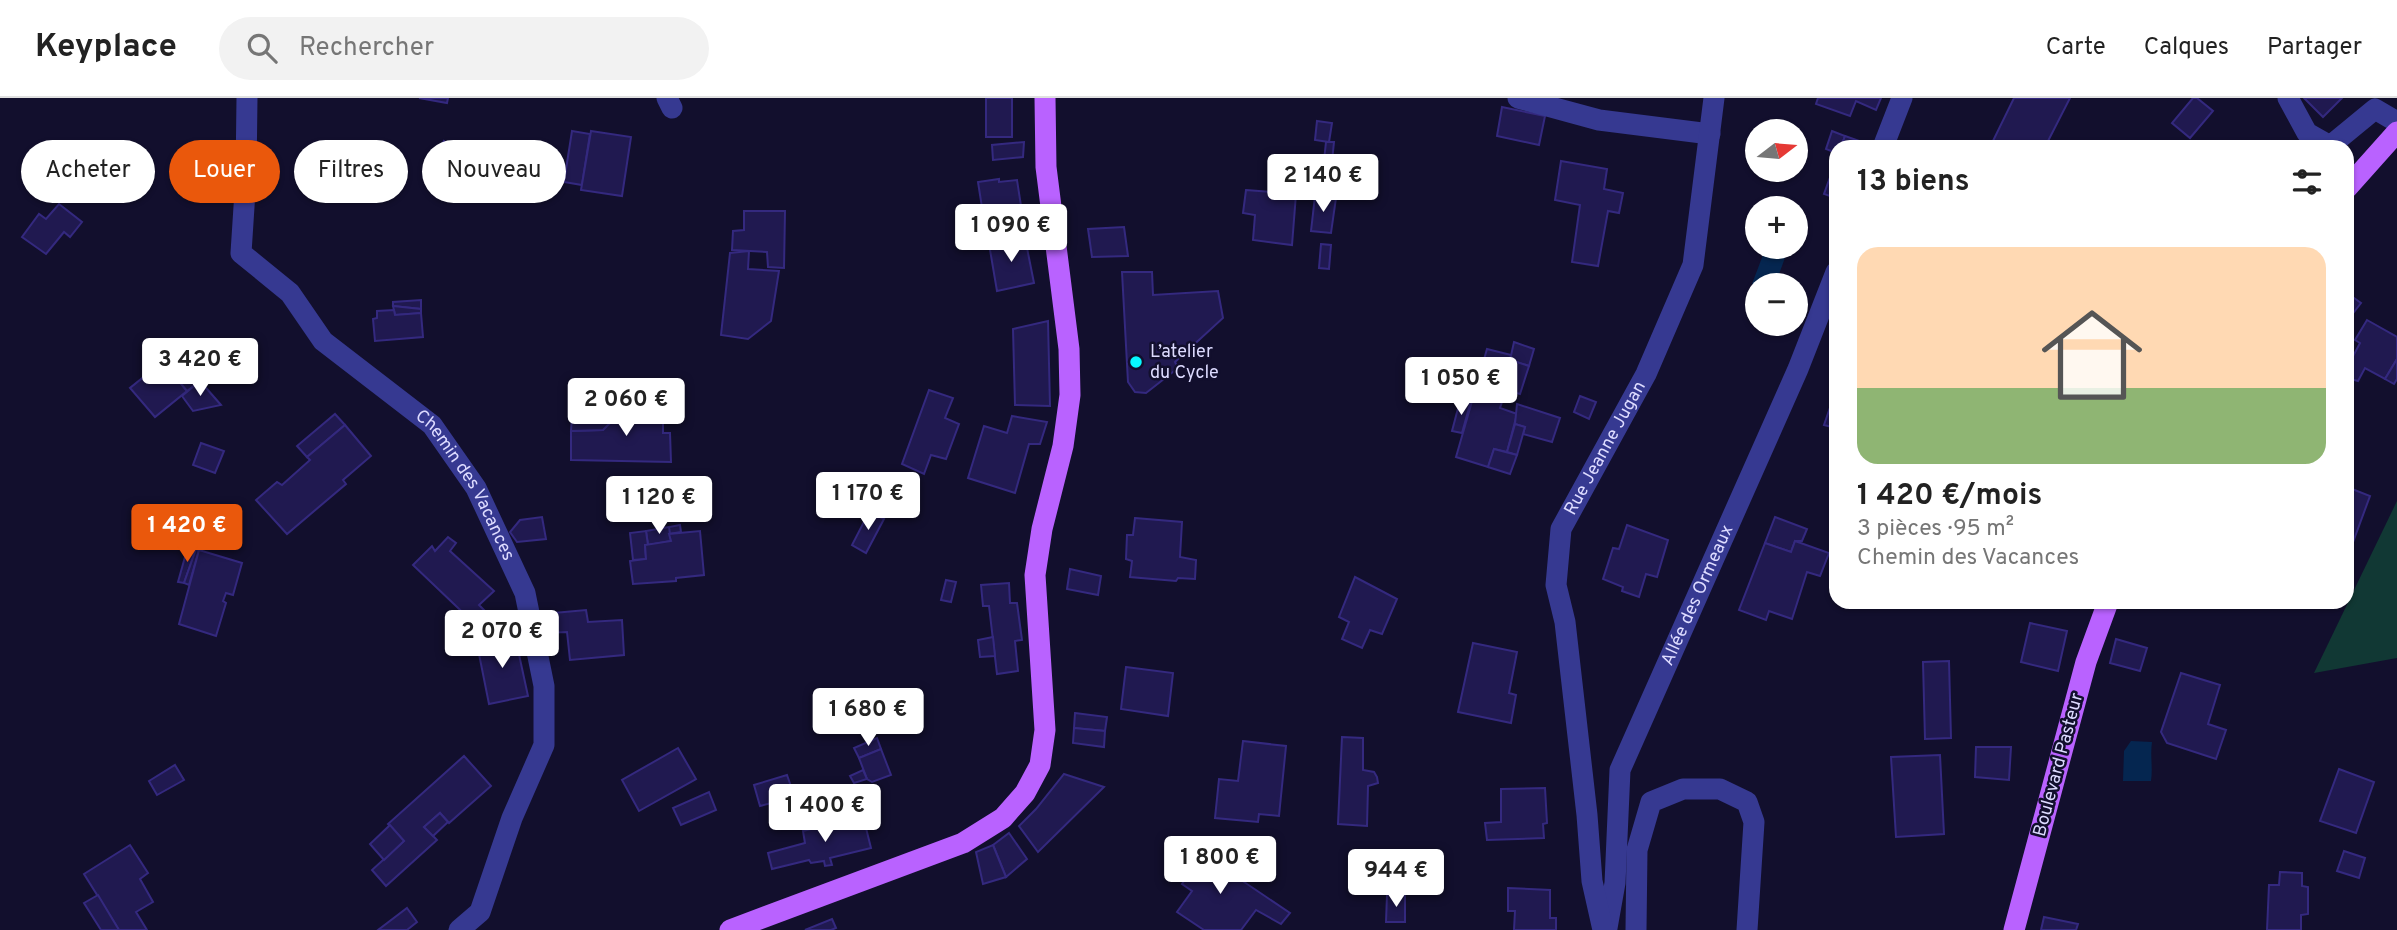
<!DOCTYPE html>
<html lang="fr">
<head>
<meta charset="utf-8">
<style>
	body { margin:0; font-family:Overpass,sans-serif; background:#f2f2f2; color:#222; height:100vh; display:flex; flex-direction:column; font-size:26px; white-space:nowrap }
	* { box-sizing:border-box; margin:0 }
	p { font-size:23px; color:#767676 }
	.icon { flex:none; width:38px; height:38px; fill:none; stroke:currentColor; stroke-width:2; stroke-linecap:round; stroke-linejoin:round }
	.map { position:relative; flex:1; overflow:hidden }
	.panel { position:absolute; left:1829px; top:42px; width:525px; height:469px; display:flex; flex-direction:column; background:#fff; border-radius:21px; box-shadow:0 2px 5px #0004 }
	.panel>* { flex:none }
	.banner { position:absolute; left:21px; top:42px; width:665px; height:63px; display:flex; gap:14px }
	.needle { width:46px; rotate:74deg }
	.tools { position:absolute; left:1745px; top:21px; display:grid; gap:14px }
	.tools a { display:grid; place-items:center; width:63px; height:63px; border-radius:50%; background:#fff; box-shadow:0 2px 5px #0004; font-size:35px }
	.price { position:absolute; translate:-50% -60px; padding:0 16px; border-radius:7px; background:#fff; color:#222; font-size:23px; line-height:46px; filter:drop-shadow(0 2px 4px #0008) }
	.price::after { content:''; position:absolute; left:50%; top:42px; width:21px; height:16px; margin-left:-10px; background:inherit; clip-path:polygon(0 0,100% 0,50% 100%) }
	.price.selected { background:#ea580c; color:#fff }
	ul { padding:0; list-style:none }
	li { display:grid; align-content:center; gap:14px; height:371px; padding:0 28px }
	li+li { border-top:2px solid #e0e0e0 }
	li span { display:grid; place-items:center; height:217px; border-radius:21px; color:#555 }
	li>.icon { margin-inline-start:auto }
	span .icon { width:126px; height:126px; fill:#fffc; stroke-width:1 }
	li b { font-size:30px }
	h2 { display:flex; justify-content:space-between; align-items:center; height:84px; padding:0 28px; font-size:30px }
	.chip { padding:0 24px; border-radius:32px; background:#fff; box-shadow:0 2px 5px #0004; font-size:24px; line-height:63px }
	.chip.selected { background:#ea580c; color:#fff }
	header { display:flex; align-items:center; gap:42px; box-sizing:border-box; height:98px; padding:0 35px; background:#fff; border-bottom:2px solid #e0e0e0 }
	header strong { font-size:33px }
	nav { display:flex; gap:38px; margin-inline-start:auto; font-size:24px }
	.search { width:490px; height:63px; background:#f2f2f2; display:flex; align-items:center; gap:18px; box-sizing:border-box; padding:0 24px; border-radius:38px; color:#767676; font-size:26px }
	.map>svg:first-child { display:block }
	.green { fill:#113834 }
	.water { fill:#052650 }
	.building { fill:#201950; stroke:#34297f; stroke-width:2 }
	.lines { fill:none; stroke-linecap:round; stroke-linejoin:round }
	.minor { stroke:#363991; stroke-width:21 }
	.major { stroke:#b962ff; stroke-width:21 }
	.poi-dot { fill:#07f8ff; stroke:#120f2d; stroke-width:2.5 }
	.labels { text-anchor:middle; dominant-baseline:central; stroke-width:5; stroke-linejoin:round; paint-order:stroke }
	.poi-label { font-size:18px; fill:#dddbff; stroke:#120f2d; text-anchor:start }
	.street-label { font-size:18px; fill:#dddbff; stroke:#120f2d }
</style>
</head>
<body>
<header>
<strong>Keyplace</strong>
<div class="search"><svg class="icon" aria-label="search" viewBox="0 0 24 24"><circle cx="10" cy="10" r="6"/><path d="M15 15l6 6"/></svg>Rechercher</div>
<nav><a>Carte</a><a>Calques</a><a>Partager</a></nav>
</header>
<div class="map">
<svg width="2397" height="832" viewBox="0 0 2397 832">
	<rect width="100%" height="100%" fill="#120f2d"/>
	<path class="green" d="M 2397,403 L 2397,560 L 2314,575 Z"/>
	<g class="water">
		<path d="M 1766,149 L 1789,149 L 1775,187 L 1752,186 Z"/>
		<path d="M 2131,643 L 2152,644 C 2150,658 2153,669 2151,683 L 2123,683 L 2124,653 Z"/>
	</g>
	<g class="building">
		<path d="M 419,0 L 448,0 L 447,5 Z"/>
		<rect x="986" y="0" width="26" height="39"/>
		<path d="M 1818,0 L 1881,0 L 1876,12 L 1856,3 L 1850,18 L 1816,6 Z"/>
		<path d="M 2014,0 L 2070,0 L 2045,49 L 1990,49 Z"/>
		<path d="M 2193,0 L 2197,0 L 2213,13 L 2190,40 L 2172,25 Z"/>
		<path d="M 2304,0 L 2342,0 L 2323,19 Z"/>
		<path d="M 1502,9 L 1545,18 L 1539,47 L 1497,38 Z"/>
		<path d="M 1317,23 L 1332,25 L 1329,44 L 1315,42 Z"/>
		<path d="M 572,33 L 590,36 L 582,87 L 564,84 Z"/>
		<path d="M 591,33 L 631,39 L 622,98 L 581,92 Z"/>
		<path d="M 1832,33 L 1845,38 L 1841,49 L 1836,49 L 1836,55 L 1826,51 Z"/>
		<path d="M 1845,38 L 1865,45 L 1866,49 L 1841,49 Z"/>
		<path d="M 444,43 L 484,68 L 471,88 L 432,63 Z"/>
		<path d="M 1024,44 L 1023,59 L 993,62 L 992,47 Z"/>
		<path d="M 1326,44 L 1334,44 L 1331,73 L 1323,72 Z"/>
		<path d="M 1561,63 L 1607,71 L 1604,91 L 1623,95 L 1619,115 L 1608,113 L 1598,168 L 1572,164 L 1580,107 L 1555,102 Z"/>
		<path d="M 1836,63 L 1836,100 L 1824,96 Z"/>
		<path d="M 999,81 L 999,84 L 1017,82 L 1024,127 L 1005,129 L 1005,133 L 986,135 L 978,84 Z"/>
		<path d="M 1246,92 L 1296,96 L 1292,147 L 1253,142 L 1255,117 L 1243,115 Z"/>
		<path d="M 1315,98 L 1336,100 L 1331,135 L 1311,133 Z"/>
		<path d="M 59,106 L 82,124 L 70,139 L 64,134 L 46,156 L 22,139 L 39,116 L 46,121 Z"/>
		<path d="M 744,113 L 785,113 L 784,170 L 768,169 L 767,154 L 732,152 L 733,133 L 744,132 Z"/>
		<path d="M 1124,129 L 1128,158 L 1092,159 L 1088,131 Z"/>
		<path d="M 1025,140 L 1034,185 L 997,193 L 989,146 Z"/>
		<path d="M 1321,146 L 1331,147 L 1329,171 L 1319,170 Z"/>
		<path d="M 749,153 L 748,171 L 779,173 L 771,223 L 748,241 L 721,237 L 730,155 Z"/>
		<path d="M 1122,174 L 1152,174 L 1153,197 L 1218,193 L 1223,220 L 1175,264 L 1178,270 L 1146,295 L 1135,294 L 1128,284 Z"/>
		<path d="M 2347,195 L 2361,205 L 2347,223 Z"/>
		<path d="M 421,202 L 421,211 L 393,208 L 393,204 Z"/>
		<path d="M 393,208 L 421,211 L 421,215 L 395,217 Z"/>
		<path d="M 394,212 L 395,217 L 421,215 L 423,239 L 375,243 L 373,221 L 377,220 L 377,213 Z"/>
		<path d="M 2367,222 L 2397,239 L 2397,261 L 2385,281 L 2365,270 L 2358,283 L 2347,280 L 2347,259 L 2351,262 L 2360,245 L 2355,242 Z"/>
		<path d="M 1048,223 L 1050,308 L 1015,307 L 1013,231 Z"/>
		<path d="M 1514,244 L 1534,251 L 1529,268 L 1510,262 Z"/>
		<path d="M 1487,251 L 1511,257 L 1510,262 L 1529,268 L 1520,296 L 1506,292 L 1500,310 L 1517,316 L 1507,354 L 1494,351 L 1488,369 L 1456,359 Z"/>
		<path d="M 176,253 L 186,265 L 173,276 L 187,293 L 155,319 L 130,290 Z"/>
		<path d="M 2397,261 L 2397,281 L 2394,286 L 2385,281 Z"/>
		<path d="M 186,265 L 200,283 L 187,293 L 173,276 Z"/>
		<path d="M 200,283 L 221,307 L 193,313 L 182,298 Z"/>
		<path d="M 1466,283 L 1476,286 L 1470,306 L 1460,303 Z"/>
		<path d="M 929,292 L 953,300 L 945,320 L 959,326 L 946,361 L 931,357 L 924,376 L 902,366 Z"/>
		<path d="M 643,294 L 655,306 L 629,306 Z"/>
		<path d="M 1580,298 L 1596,304 L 1589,321 L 1574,314 Z"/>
		<path d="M 1833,301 L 1836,302 L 1836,330 L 1824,327 Z"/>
		<path d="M 1460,303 L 1470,306 L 1462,335 L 1452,333 Z"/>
		<path d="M 629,306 L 655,306 L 663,314 L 663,335 L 670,335 L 671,364 L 571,362 L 571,333 L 603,332 Z"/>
		<path d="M 1517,306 L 1560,320 L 1552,344 L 1523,336 L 1525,329 L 1515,326 Z"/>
		<path d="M 335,316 L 345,327 L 307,359 L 297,348 Z"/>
		<path d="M 619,316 L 603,332 L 571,333 L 572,318 Z"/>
		<path d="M 1012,318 L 1047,324 L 1040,346 L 1029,346 L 1015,395 L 968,380 L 984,328 L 1007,335 Z"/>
		<path d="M 1515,326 L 1525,329 L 1517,357 L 1507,354 Z"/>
		<path d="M 345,327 L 371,358 L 343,382 L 346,386 L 287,436 L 256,402 L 277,384 L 282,387 L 310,362 L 307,359 Z"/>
		<path d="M 201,345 L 224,353 L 215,375 L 193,367 Z"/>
		<path d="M 1494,351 L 1517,357 L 1510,376 L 1488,369 Z"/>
		<path d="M 2347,389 L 2370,398 L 2349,455 L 2347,455 Z"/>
		<path d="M 869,414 L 884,421 L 866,455 L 852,447 Z"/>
		<path d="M 542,419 L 546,441 L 517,444 L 510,434 L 520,422 Z"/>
		<path d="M 1775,419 L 1807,431 L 1802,443 L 1795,443 L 1791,454 L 1765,445 Z"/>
		<path d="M 1135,420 L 1182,424 L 1180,459 L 1196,462 L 1195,481 L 1178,480 L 1176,483 L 1130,479 L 1132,463 L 1126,461 L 1127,437 L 1133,437 Z"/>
		<path d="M 680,427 L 681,434 L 669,436 L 669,429 Z"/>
		<path d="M 1627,427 L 1668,442 L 1657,479 L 1646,476 L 1639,499 L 1622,493 L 1623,489 L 1603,481 L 1613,450 L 1619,451 Z"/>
		<path d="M 669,429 L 671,443 L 648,447 L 646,433 Z"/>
		<path d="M 646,433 L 648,447 L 645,447 L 646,461 L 633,462 L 630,435 Z"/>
		<path d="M 700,433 L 704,477 L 676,480 L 676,483 L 633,486 L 630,463 L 646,461 L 645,447 L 671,443 L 669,436 Z"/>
		<path d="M 448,439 L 456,445 L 450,453 L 494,493 L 479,507 L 488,516 L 477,528 L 413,467 L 432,448 L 435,453 Z"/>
		<path d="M 1795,443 L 1829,455 L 1820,478 L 1807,474 L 1792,521 L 1769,513 L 1766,522 L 1739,512 L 1765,445 L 1791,454 Z"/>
		<path d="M 188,448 L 196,451 L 184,485 L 178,484 Z"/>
		<path d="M 196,451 L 199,452 L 189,487 L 184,485 Z"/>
		<path d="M 199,452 L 242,465 L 233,497 L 226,495 L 223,503 L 226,505 L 216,538 L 179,526 Z"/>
		<path d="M 1070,471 L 1101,478 L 1098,497 L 1067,491 Z"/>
		<path d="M 1355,479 L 1397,501 L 1382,536 L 1370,532 L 1362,550 L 1342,541 L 1349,524 L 1339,519 Z"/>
		<path d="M 946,482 L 956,484 L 951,504 L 941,502 Z"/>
		<path d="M 1009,485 L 1010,505 L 1017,505 L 1022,542 L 1015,543 L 1018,573 L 997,576 L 989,508 L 983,508 L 981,487 Z"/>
		<path d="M 586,512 L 588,524 L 622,522 L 624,557 L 570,562 L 567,534 L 545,535 L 543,516 Z"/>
		<path d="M 2030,525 L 2067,533 L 2058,573 L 2021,564 Z"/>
		<path d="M 515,538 L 528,598 L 489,606 L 477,546 Z"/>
		<path d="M 993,539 L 995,558 L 980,559 L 978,542 Z"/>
		<path d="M 2116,541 L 2147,550 L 2140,573 L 2110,565 Z"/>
		<path d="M 1473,545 L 1517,554 L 1509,595 L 1516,597 L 1511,625 L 1458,614 Z"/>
		<path d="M 1949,563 L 1951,640 L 1925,641 L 1923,564 Z"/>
		<path d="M 1126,569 L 1173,575 L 1168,618 L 1121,611 Z"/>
		<path d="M 2181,575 L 2220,587 L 2208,626 L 2226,632 L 2216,661 L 2167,645 L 2161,634 Z"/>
		<path d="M 1075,615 L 1107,619 L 1105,633 L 1074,630 Z"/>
		<path d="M 1074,630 L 1105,633 L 1104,649 L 1073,645 Z"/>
		<path d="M 1342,639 L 1363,640 L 1363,672 L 1374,674 L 1377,679 L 1378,685 L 1368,688 L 1367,728 L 1338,726 Z"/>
		<path d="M 877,640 L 881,651 L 859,660 L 854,650 Z"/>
		<path d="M 1243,643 L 1286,648 L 1279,718 L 1259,716 L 1258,724 L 1215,720 L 1219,681 L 1238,683 Z"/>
		<path d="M 1976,649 L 2011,649 L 2009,682 L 1975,679 Z"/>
		<path d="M 678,650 L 696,681 L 639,713 L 622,682 Z"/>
		<path d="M 881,651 L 891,677 L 872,684 L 867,681 L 859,660 Z"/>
		<path d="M 1940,657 L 1944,736 L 1896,739 L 1891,659 Z"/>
		<path d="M 464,658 L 491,688 L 449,725 L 440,715 L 424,729 L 437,742 L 386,788 L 372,772 L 404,743 L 388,726 Z"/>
		<path d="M 175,667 L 184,682 L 157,697 L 149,683 Z"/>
		<path d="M 2339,671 L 2374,684 L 2356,735 L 2320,723 Z"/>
		<path d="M 863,672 L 867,681 L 854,685 L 850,678 Z"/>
		<path d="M 1064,676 L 1104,689 L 1038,754 L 1019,728 L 1036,711 Z"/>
		<path d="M 787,677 L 794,697 L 775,701 L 775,704 L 760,708 L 754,687 Z"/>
		<path d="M 1545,690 L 1547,725 L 1543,726 L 1544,740 L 1487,742 L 1485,725 L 1501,724 L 1501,691 Z"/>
		<path d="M 709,694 L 716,712 L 681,727 L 673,710 Z"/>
		<path d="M 440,715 L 448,724 L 433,738 L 424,729 Z"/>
		<path d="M 863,718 L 871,750 L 830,760 L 832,767 L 825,768 L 824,763 L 811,765 L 809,762 L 772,771 L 768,755 L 805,745 L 803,733 Z"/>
		<path d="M 390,727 L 404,743 L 384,762 L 370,746 Z"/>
		<path d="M 1009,735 L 1027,761 L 1006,779 L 993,747 Z"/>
		<path d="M 1174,742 L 1209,766 L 1213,763 L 1290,815 L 1281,826 L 1256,812 L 1241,832 L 1204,832 L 1177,814 L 1192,793 L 1182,786 L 1192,771 L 1167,752 Z"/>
		<path d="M 130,747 L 148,775 L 140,781 L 153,804 L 136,814 L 147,832 L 119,832 L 84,776 Z"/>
		<path d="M 993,747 L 1006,779 L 983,786 L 976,754 Z"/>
		<path d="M 2344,753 L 2365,760 L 2359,780 L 2337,773 Z"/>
		<path d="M 2280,774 L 2302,775 L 2302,788 L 2308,789 L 2308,816 L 2301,817 L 2301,832 L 2267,832 L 2269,787 L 2279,787 Z"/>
		<path d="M 1508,790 L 1550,792 L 1550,820 L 1556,820 L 1556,832 L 1514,832 L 1515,813 L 1508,813 Z"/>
		<path d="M 98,797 L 119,832 L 101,832 L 84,805 Z"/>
		<path d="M 1387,797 L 1405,798 L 1405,824 L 1386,824 Z"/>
		<path d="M 407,810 L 417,824 L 407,832 L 378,832 Z"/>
		<path d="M 2044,819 L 2078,826 L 2076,832 L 2041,832 Z"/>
		<path d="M 832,821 L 836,830 L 831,832 L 805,832 Z"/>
	</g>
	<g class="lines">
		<g class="minor">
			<path id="s1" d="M 247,0 L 246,78 L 241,155 L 290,195 L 323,243 L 432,327 L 476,390 L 525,495 L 544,588 L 544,647 L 512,720 L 480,814 L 459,832"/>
			<path d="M 667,0 L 672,10"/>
			<path d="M 1518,0 L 1599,22 L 1710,36"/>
			<path d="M 2288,0 L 2307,35 L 2330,48 L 2375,11 L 2397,24"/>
			<path d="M 1883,49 L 1902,0"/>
			<path id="s2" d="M 1607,830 L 1615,785 L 1620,672 L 1798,271 L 1836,174"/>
			<path id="s3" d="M 1603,832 L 1592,783 L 1587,717 L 1565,524 L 1556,487 L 1561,431 L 1646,276 L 1693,167 L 1714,0"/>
			<path d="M 1636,832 L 1637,752 L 1651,704 L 1683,691 L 1720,691 L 1747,704 L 1754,724 L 1747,832"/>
		</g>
		<g class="major">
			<path d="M 2347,90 L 2397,34"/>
			<path d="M 730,832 L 963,745 L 1003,720 L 1025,695 L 1040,667 L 1045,632 L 1035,477 L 1042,431 L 1063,348 L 1070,297 L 1069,251 L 1046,69 L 1045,0"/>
			<path d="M 2014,832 L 2086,564 L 2108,504"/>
		</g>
	</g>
	<circle class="poi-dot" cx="1136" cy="264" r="7"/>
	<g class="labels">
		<g class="poi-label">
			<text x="1150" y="254">L’atelier<tspan x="1150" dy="21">du Cycle</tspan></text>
		</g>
		<g class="street-label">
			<text stroke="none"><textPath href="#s3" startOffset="497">Rue Jeanne Jugan</textPath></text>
			<text stroke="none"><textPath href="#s1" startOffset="483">Chemin des Vacances</textPath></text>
			<text stroke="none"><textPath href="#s2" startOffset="350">Allée des Ormeaux</textPath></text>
			<text transform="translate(2059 667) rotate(-75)">Boulevard Pasteur</text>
		</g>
	</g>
</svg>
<div class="tools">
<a><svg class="needle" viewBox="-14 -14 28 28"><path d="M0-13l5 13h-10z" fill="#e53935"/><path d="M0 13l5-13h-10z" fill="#767676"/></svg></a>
<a>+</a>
<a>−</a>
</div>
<b class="price" style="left:1323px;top:116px">2 140 €</b>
<b class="price" style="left:1011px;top:166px">1 090 €</b>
<b class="price" style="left:200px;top:300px">3 420 €</b>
<b class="price" style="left:1461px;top:319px">1 050 €</b>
<b class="price" style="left:626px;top:340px">2 060 €</b>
<b class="price" style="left:868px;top:434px">1 170 €</b>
<b class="price" style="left:659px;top:438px">1 120 €</b>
<b class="price selected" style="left:187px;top:466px">1 420 €</b>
<b class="price" style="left:502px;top:572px">2 070 €</b>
<b class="price" style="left:868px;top:650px">1 680 €</b>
<b class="price" style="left:825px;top:746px">1 400 €</b>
<b class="price" style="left:1220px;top:798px">1 800 €</b>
<b class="price" style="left:1396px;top:811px">944 €</b>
<div class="banner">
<a class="chip">Acheter</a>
<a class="chip selected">Louer</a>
<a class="chip">Filtres</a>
<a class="chip">Nouveau</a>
</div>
<section class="panel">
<h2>13 biens<svg class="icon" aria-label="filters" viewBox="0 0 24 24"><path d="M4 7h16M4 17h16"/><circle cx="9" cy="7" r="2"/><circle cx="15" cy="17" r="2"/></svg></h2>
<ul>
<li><span style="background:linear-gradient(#ffd9b3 65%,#8fb573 0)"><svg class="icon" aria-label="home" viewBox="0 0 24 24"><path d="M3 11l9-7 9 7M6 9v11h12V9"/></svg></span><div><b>1 420 €/mois</b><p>3 pièces · 95 m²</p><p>Chemin des Vacances</p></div></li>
</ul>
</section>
</div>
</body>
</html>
